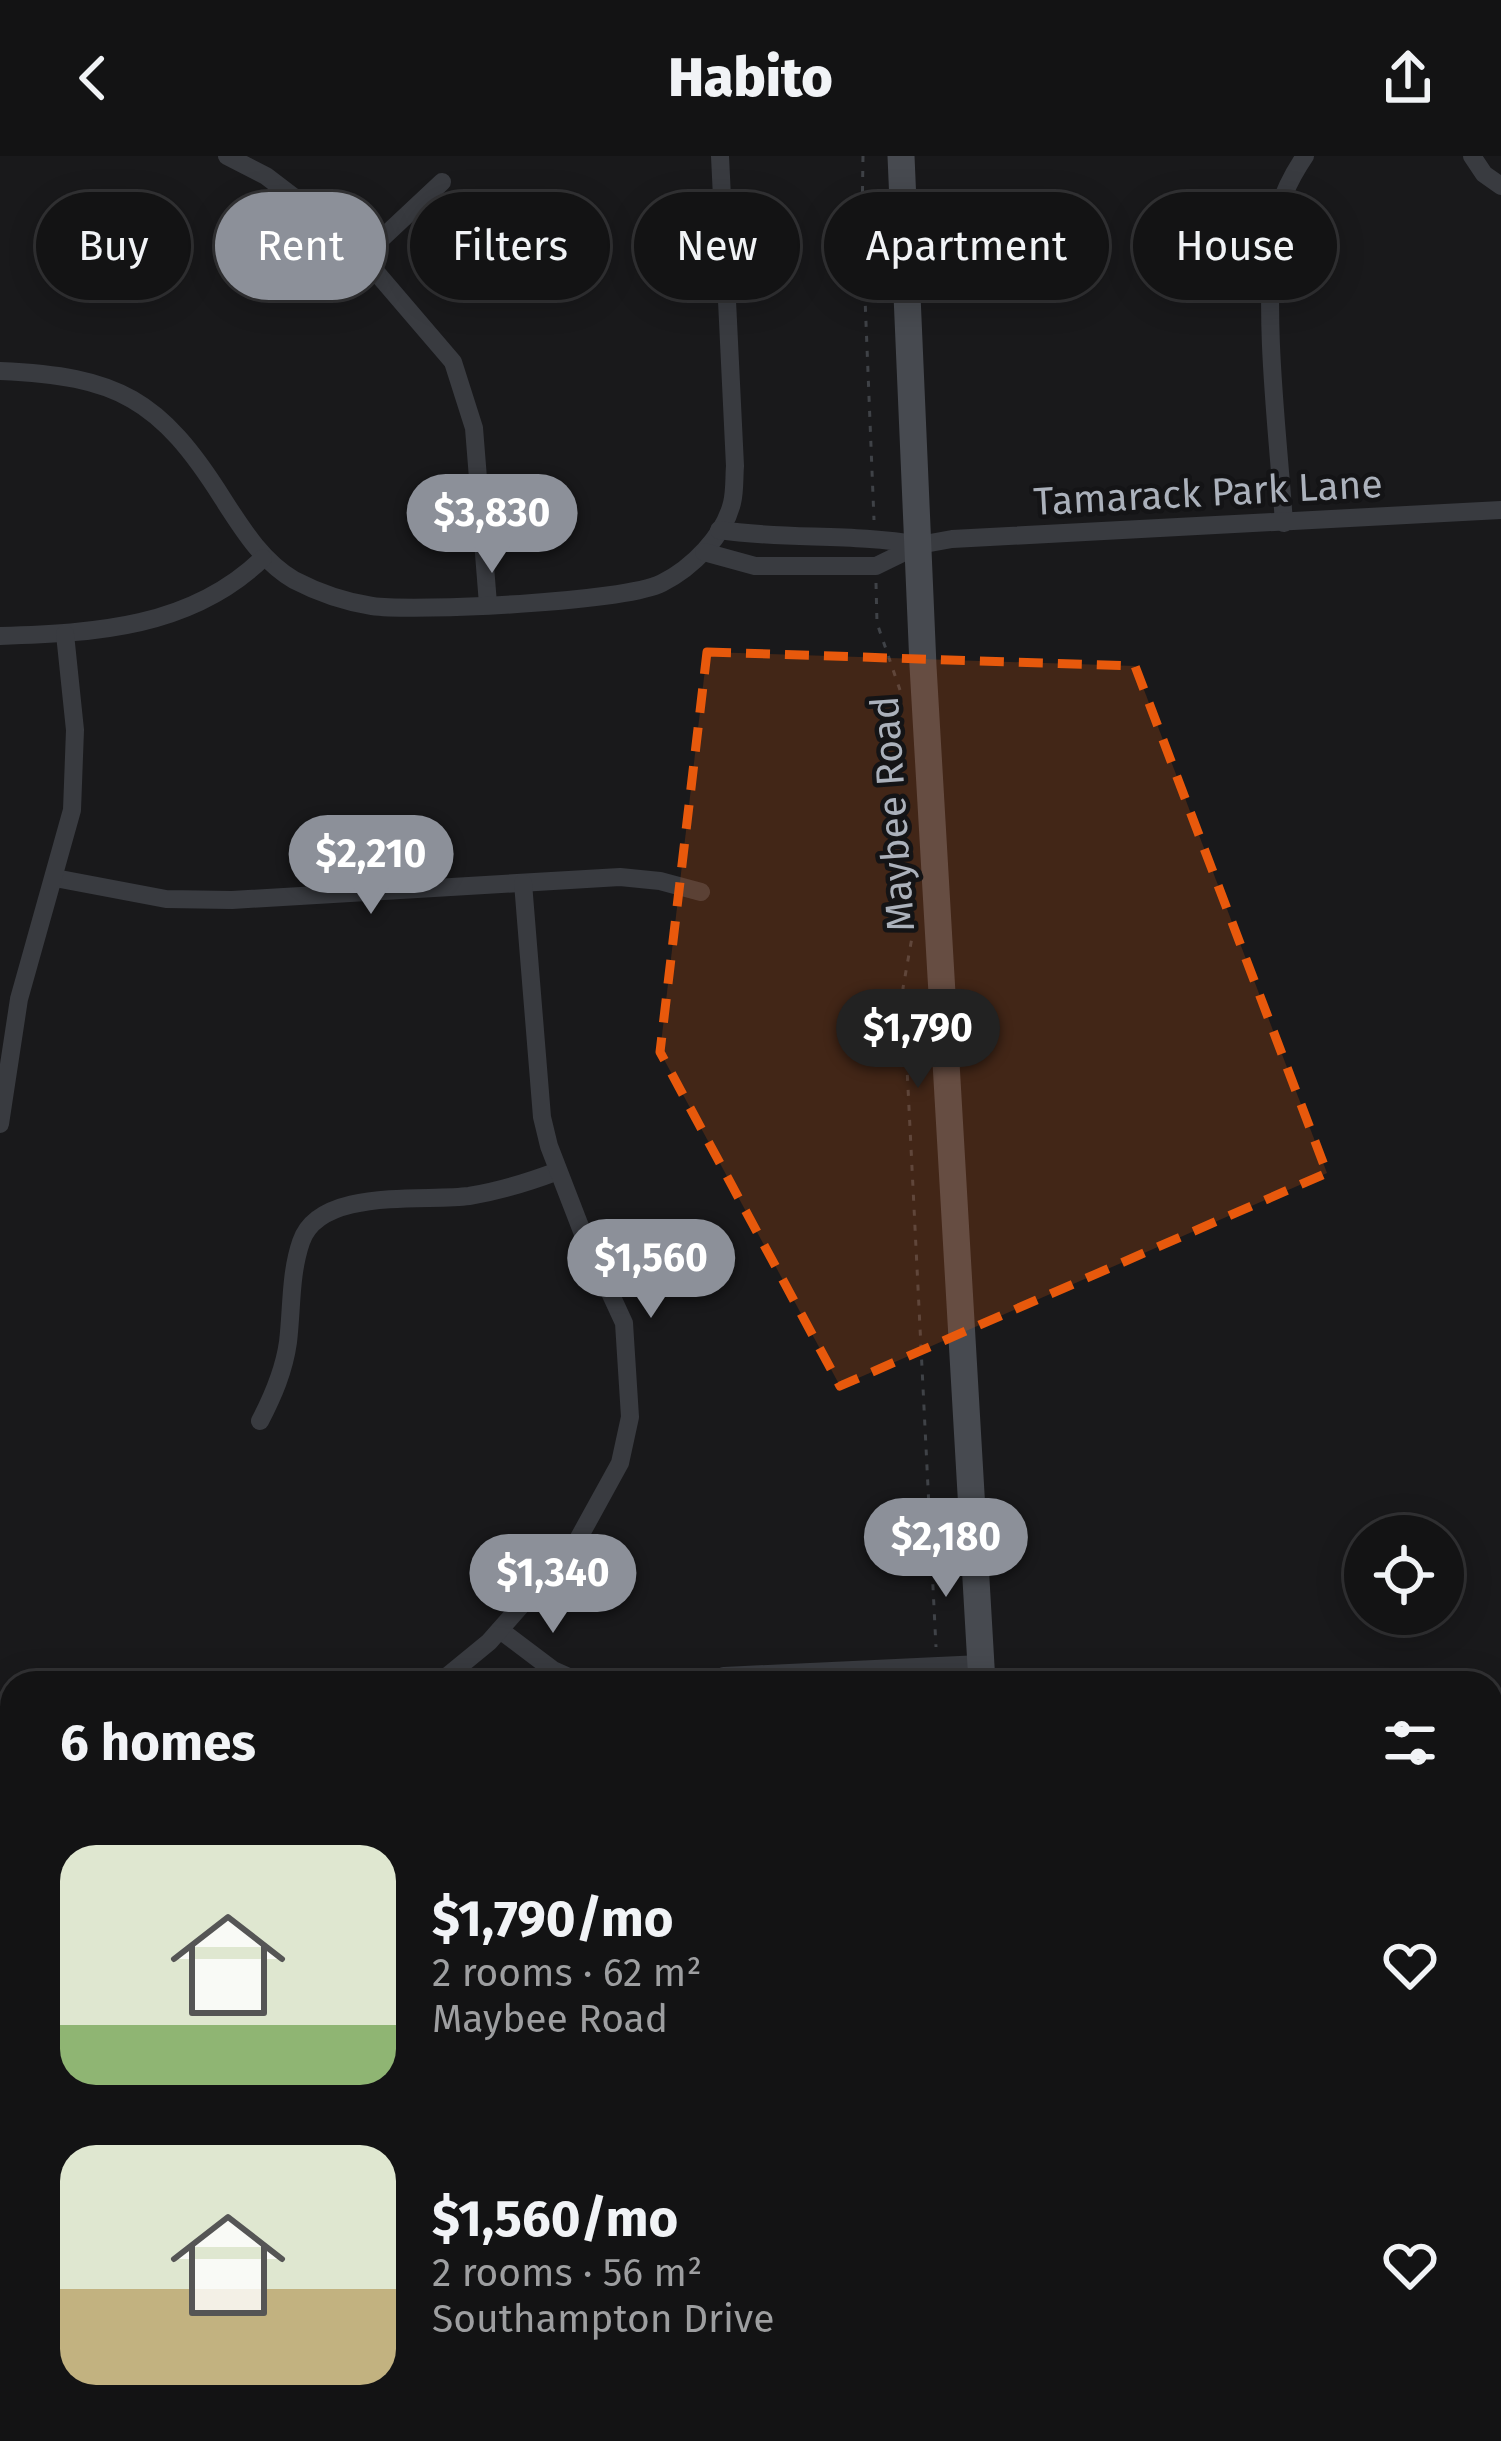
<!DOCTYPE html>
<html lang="en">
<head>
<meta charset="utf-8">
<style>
	body { margin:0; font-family:"Fira Sans",sans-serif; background:#1c1c1d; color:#f1f3f6; height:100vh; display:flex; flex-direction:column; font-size:45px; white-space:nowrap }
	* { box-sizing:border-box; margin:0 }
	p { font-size:39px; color:#9d9ea0 }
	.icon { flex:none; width:66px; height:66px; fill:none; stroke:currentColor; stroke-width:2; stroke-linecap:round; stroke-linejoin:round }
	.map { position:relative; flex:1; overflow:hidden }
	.details { position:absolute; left:0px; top:1515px; width:1503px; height:771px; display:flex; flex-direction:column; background:#131314; border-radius:36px 36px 0 0; box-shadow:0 6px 30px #0003,0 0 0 3px #323234 }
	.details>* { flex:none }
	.banner { position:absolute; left:36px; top:36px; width:1431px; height:108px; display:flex; gap:24px }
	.fabs { position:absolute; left:1344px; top:1359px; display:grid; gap:24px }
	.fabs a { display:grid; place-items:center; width:120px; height:120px; border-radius:50%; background:#131314; box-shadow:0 6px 30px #0003,0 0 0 3px #323234; font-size:60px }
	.price { position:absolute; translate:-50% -102px; padding:0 27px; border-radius:42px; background:#8c9099; color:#fff; font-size:39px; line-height:78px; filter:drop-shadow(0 3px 6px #0008) }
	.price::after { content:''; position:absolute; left:50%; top:72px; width:36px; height:27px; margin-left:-18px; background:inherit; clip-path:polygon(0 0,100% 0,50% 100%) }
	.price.on { background:#222; color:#fff }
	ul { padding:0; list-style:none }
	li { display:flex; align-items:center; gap:36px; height:300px; padding:0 60px }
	li span { display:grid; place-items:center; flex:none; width:336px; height:240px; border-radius:36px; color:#555 }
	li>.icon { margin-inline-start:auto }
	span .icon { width:144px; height:144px; fill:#fffc; stroke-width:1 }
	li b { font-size:51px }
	h2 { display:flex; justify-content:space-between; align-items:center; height:144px; padding:0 60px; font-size:51px }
	.chip { padding:0 42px; border-radius:54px; background:#131314; box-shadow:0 6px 30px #0003,0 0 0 3px #323234; font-size:42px; line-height:108px }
	.chip.on { background:#8c9099; color:#fff }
	header { display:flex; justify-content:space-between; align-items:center; height:156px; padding:0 60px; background:#131314; font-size:54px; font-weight:800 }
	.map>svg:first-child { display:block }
	.green { fill:#202921 }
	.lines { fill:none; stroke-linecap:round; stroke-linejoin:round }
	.path { stroke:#3f4247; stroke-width:3; stroke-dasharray:6 9; stroke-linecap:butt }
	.service { stroke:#393b40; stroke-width:9 }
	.minor { stroke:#393b40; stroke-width:18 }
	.secondary { stroke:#474a50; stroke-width:27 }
	.marked { fill:#e8590c; fill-opacity:0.2; stroke:#e8590c; stroke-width:9; stroke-dasharray:24 15; stroke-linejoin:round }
	.labels { text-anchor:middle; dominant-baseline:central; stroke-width:9; stroke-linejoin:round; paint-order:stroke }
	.street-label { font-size:39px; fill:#abb1bb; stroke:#141416 }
</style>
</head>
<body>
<header><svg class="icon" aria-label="back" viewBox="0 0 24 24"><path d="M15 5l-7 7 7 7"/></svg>Habito<svg class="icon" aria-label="share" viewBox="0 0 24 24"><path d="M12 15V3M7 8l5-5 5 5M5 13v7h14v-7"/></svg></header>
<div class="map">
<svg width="1501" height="2285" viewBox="0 0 1501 2285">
	<rect width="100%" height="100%" fill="#19191b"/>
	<path class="green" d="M 1491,1679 L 1501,1679 L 1501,2285 L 1029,2285 L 1029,2274 L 1491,2274 Z"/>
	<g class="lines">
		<g class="path">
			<path d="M 863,0 L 862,68 L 874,364"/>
			<path d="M 876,427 L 877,467 L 900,534"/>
			<path d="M 914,770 L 903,832 L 936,1491"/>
		</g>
		<g class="service">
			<path d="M 1491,2080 L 1501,2083"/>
			<path d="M 1130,2274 L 1131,2285"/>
			<path d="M 1180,2274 L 1193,2285"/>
		</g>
		<g class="minor">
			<path d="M 227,0 L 266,20 L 346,81 L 453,206 L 474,272 L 488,448"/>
			<path d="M 1472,0 L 1484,18 L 1501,30"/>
			<path d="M 363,100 L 442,26"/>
			<path d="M 0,215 C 118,220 160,243 223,343 C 243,374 262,405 294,424 C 317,436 346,446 372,450 C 417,456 625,446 662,427 C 692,412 724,380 732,347 C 735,335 734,322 735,310 L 720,0"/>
			<path d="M 1284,367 C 1278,277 1263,165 1274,77 C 1277,50 1290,22 1305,0"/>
			<path d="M 919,389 L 952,383 L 1501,354"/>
			<path d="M 704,396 L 755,410 L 876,410 L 919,389 C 853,377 786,384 719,374"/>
			<path d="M 0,480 C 95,477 191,472 263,402"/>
			<path d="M 55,722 L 166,743 L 232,744 L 620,721 L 660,725 L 701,736"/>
			<path d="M 0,968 L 19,843 L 72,654 L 75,574 L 65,478"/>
			<path d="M 260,1265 C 273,1240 284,1215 288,1186 C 292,1153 290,1118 301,1086 C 319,1031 423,1046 469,1040 C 500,1035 529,1026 558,1015"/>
			<path d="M 500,1474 L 553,1514 L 582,1527"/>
			<path d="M 439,1527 L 489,1486 L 576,1387 L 620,1307 L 630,1261 L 624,1167 L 583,1078 L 549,990 L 542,961 L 523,727"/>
			<path d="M 709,1527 L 724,1520 L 981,1508"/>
			<path d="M 0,1590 L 12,1589"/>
			<path d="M 1491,1659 L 1501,1658"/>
			<path d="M 0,1918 L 12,1917"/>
			<path d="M 0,2268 L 12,2267"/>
			<path d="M 199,2274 L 199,2285"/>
		</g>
		<g class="secondary">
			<path d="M 901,0 L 923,510 L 982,1527"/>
			<path d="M 1020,2274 L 1020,2285"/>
		</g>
	</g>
	<path class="marked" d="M 707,496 L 1135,510 L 1327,1017 L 840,1230 L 660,896 Z"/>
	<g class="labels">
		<g class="street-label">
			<text transform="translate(1208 337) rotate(-3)">Tamarack Park Lane</text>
			<text transform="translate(893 658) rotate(-94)">Maybee Road</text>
		</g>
	</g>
</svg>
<div class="fabs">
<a><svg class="icon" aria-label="locate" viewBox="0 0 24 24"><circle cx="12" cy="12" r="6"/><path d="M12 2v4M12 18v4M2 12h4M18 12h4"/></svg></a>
</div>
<b class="price" style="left:492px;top:420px">$3,830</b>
<b class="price" style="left:371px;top:761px">$2,210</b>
<b class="price on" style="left:918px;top:935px">$1,790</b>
<b class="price" style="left:651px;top:1165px">$1,560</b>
<b class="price" style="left:946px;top:1444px">$2,180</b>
<b class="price" style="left:553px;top:1480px">$1,340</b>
<div class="banner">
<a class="chip">Buy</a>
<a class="chip on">Rent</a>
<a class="chip">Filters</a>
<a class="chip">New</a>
<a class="chip">Apartment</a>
<a class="chip">House</a>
</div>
<section class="details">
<h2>6 homes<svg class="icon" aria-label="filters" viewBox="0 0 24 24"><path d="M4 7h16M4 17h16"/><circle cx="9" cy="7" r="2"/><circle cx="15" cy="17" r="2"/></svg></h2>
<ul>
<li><span style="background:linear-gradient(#dfe7d0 75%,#8fb573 0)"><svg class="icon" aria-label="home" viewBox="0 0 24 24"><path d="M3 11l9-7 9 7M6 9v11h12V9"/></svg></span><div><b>$1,790/mo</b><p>2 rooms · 62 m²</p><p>Maybee Road</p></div><svg class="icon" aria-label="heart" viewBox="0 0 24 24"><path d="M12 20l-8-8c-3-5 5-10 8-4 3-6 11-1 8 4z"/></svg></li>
<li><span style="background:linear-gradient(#dfe7d0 60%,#c2b280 0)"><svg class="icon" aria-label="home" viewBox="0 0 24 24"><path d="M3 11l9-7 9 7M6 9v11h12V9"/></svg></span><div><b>$1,560/mo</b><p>2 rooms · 56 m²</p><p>Southampton Drive</p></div><svg class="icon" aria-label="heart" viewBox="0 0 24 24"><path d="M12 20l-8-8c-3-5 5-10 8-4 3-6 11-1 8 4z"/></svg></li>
</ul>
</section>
</div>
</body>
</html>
